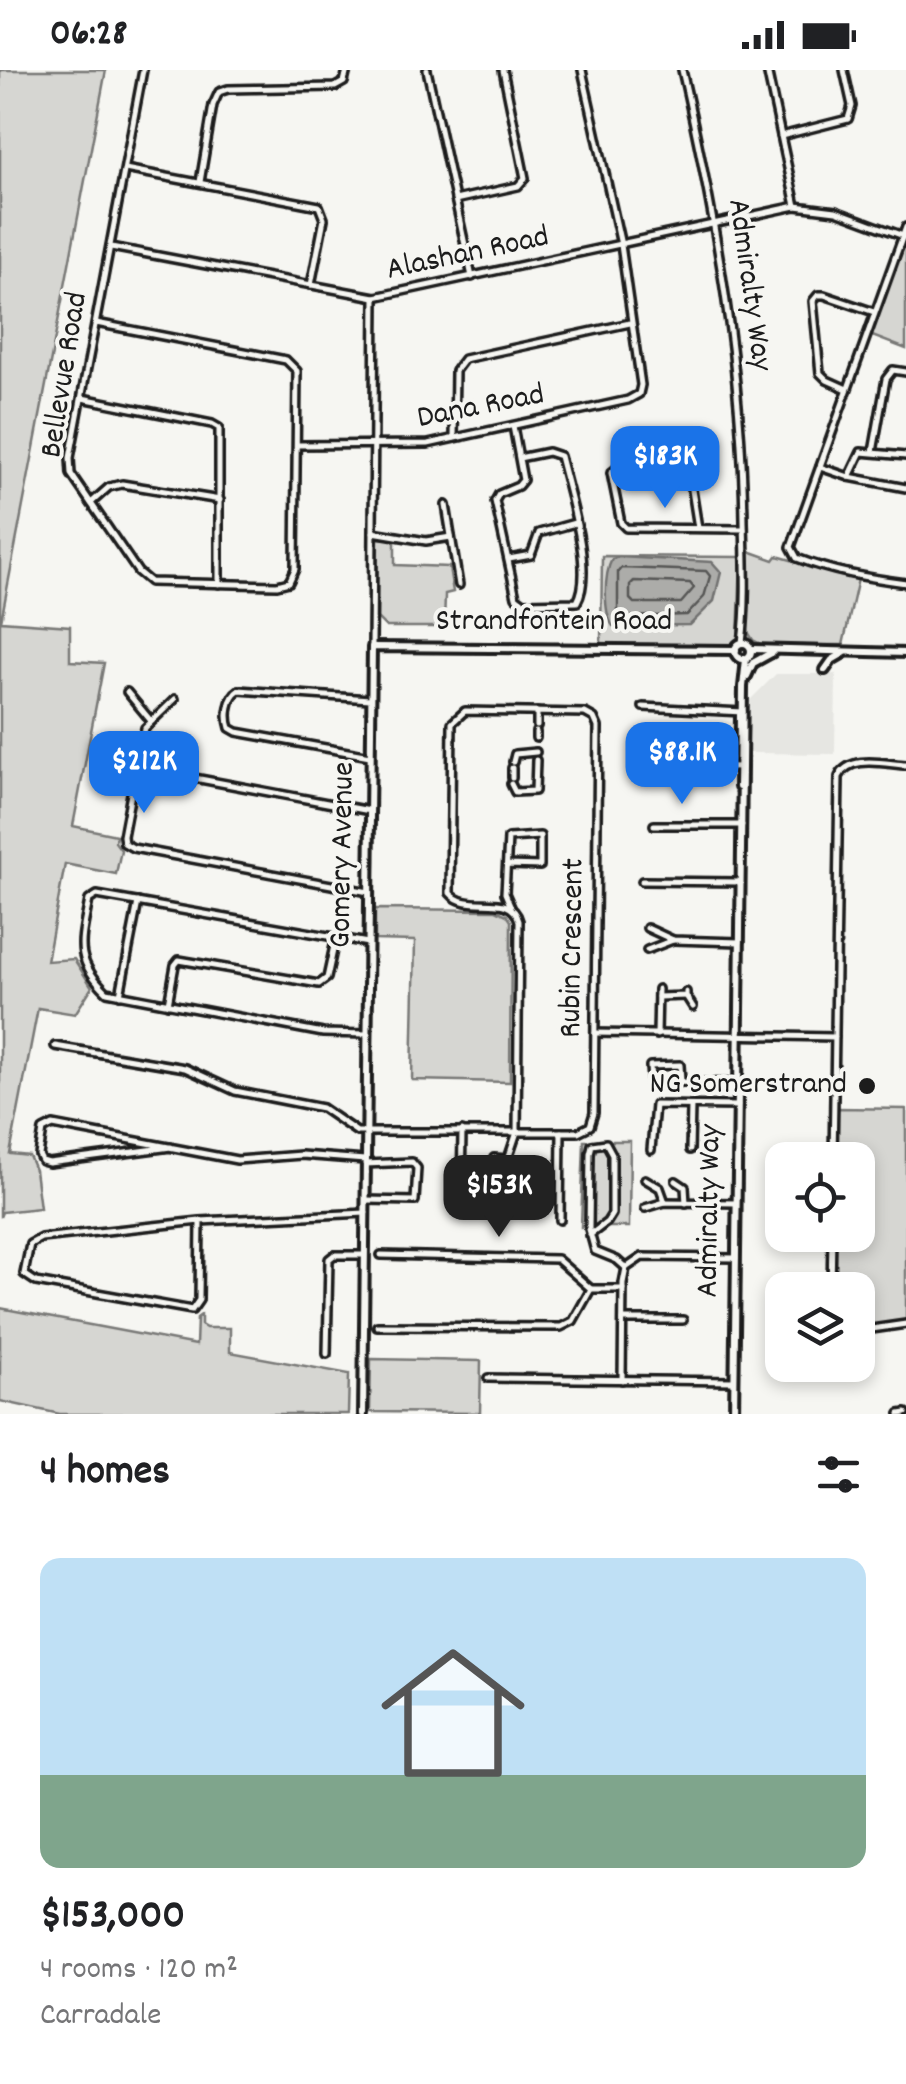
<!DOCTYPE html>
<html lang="en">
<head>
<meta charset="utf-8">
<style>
	body { margin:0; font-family:Dekko,sans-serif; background:#f6f6f6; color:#202124; height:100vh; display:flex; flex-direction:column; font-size:38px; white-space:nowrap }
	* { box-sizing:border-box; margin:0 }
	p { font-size:32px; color:#757577 }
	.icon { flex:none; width:55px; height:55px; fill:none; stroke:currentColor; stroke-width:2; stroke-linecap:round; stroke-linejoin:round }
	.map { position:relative; height:1344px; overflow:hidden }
	.side { display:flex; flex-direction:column; background:#fff; flex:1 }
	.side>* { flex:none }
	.buttons { position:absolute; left:765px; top:1072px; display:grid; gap:20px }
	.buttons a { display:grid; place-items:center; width:110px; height:110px; border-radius:20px; background:#fff; box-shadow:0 5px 15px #0003; font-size:50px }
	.price { position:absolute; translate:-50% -85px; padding:0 22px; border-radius:20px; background:#1a73e8; color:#fff; font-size:32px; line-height:65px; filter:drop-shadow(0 2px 5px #0008) }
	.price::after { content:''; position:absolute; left:50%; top:60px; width:30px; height:22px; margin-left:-15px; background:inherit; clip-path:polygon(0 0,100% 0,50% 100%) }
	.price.on { background:#222; color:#fff }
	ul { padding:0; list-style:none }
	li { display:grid; align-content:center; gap:20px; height:530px; padding:0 40px }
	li+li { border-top:2px solid #e0e0e0 }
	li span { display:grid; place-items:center; height:310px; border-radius:20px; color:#555 }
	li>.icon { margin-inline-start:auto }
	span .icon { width:180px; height:180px; fill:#fffc; stroke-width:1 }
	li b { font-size:42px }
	h2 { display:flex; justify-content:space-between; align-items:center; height:120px; padding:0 40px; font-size:42px }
	.status { display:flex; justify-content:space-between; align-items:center; height:70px; padding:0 50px; background:#fff; direction:ltr }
	.status svg { height:28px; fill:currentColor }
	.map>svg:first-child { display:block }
	.built { fill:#e6e6e2 }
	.green { fill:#d6d6d2; stroke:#797977; stroke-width:2.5 }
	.water { fill:#acaca9; stroke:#727271; stroke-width:2.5 }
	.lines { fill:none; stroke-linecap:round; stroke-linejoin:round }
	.shore { stroke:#565654; stroke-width:2.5 }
	.street-casing { stroke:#1c1c1c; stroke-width:12 }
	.secondary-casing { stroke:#1c1c1c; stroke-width:14 }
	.street { stroke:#f6f6f2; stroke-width:5 }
	.secondary { stroke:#f6f6f2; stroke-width:6 }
	.poi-dot { fill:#1c1c1c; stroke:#f6f6f2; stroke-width:4 }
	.labels { text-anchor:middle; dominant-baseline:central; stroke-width:8; stroke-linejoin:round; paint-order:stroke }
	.street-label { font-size:32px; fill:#1c1c1c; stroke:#f6f6f2 }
	.poi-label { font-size:32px; fill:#1c1c1c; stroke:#f6f6f2; text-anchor:end }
</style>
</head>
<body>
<div class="status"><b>06:28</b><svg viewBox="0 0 49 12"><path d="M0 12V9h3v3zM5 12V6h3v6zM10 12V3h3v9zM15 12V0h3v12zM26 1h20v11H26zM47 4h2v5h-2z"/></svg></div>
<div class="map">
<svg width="906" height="1344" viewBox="0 0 906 1344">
	<rect width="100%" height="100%" fill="#f6f6f2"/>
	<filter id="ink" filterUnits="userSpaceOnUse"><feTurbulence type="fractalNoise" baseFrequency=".01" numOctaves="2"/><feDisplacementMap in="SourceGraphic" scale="20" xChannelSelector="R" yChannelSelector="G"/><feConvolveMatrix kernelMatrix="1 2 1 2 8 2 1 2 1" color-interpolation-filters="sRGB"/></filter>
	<g filter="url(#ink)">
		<path class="built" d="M 776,604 L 836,604 L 835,684 L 750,683 L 750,630 Z"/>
		<g class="green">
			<path d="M 0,0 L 106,0 L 1,551 L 70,556 L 70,591 L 104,593 L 73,756 L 116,765 L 115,772 L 121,780 L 116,804 L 65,794 L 47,891 L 74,889 L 92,917 L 75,944 L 38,938 L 10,1084 L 29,1086 L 35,1100 L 40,1138 L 2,1142 L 0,1147 Z"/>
			<path d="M 906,175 L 906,279 L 867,264 L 899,179 Z"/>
			<path d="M 378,468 L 395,469 L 395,495 L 449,497 L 453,522 L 445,524 L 444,557 L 386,557 L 377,548 Z"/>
			<path d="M 749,481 L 774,490 L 777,486 L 858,509 L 843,575 L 763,575 L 753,570 L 748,562 Z"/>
			<path d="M 602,486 L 741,487 L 738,571 L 728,578 L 601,574 Z"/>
			<path d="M 375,839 L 496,840 L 507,845 L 511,851 L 510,1012 L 412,1010 L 415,871 L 375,870 Z"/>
			<path d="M 837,1038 L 906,1039 L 906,1251 L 858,1258 L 858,1220 L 834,1220 L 835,1165 L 858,1165 L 858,1090 L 836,1090 Z"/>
			<path d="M 584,1071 L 630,1071 L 629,1157 L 581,1157 Z"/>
			<path d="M 0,1238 L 196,1275 L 197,1248 L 201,1245 L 201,1255 L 206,1258 L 230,1258 L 230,1282 L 349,1304 L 348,1344 L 60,1344 L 0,1331 Z"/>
			<path d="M 371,1289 L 481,1291 L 480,1343 L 370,1342 Z"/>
		</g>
		<path class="water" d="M 619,487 L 712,492 L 721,502 L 714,531 L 690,555 L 613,556 C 603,543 604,504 612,489 Z"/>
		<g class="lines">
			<g class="shore">
				<path d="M 621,498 L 706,501 L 710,506 L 704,527 L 687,545 L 622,547 L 618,542 L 618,502 Z"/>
				<path d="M 634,511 L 690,513 L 694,518 L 681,533 L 634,533 L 630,529 L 630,515 Z"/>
			</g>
			<defs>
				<g id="street">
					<path d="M 427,0 L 472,207"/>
					<path d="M 682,0 C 716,150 742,298 744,452 C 745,492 747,534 742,573"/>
					<path d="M 767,0 L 796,136"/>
					<path d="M 781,66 L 848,49 L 852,36 L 844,0"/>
					<path d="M 125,99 L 319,136 L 324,149 L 311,215"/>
					<path d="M 200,112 L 213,35 L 219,22 L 228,19 L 335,17 L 344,12 L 347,0"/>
					<path d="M 455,130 L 518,116 L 525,108 L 503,0"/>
					<path d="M 906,157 L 791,477 L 797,488 C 832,502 869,508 906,513"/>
					<path d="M 111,177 L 375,227 L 796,136 L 836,141 L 906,167"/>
					<path d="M 96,253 L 286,290 L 297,301 L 295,499 L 289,512 L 277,515 L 150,512 L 138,502 L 71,404 L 70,388 L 143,0"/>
					<path d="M 847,319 L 827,310 L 820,303 L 813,231 L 818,225 L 824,225 L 874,242"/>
					<path d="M 82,328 L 212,354 L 219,358 L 219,514"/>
					<path d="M 513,356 L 523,410 L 518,416 L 499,424 L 495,431 L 516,527 L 524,533 L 577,532 C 595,502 568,420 560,386 L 548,382 L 519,388"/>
					<path d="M 454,368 L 455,301 L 464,289 L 630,253"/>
					<path d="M 297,375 L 428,374 L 628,330 L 639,324 L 641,315 L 621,175 L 582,0"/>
					<path d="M 873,382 L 886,309 L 893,300 L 906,302"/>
					<path d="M 820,397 L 849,407 L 906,418"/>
					<path d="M 849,407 L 861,382 L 906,386"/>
					<path d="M 91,433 L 109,417 L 122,414 L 220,430"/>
					<path d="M 446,435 L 459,515"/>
					<path d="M 698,458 L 687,388 L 616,399 L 611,403 L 621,453 L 626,458 L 744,459"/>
					<path d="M 373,462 L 426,471 L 451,467"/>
					<path d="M 509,489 L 531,485 L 539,463 L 575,453"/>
					<path d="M 372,577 L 375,227"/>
					<path d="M 127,622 L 151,651"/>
					<path d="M 643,637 L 743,642"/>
					<path d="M 537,656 L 537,642"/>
					<path d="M 536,668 L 536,662"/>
					<path d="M 370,686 L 237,662 L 230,658 C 226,646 228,627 239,620 L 370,629"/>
					<path d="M 513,692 L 515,684 L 536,682"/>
					<path d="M 653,695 L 740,697"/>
					<path d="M 136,697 L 145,658 L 175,629"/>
					<path d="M 512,708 L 512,698"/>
					<path d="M 511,714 L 515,722 L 535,721 L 536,690"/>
					<path d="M 654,755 L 742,755"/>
					<path d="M 508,795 L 540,796 L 540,766 L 508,768 L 505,823 L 511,837"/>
					<path d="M 642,811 L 740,812"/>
					<path d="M 369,822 L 133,778 L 124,773 L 123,766 L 136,697 L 370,741"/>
					<path d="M 647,858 L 673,870 L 740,872"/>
					<path d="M 647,880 L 673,870"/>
					<path d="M 120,925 L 138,832"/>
					<path d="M 686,926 L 693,937"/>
					<path d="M 658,927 L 686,926 L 686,922"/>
					<path d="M 168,934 L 175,895 L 179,890 L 319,914 L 327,908 L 335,871"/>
					<path d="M 595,963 L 835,967"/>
					<path d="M 367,964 L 323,963 L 107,922 C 73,889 81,873 89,830 L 97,825 L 368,873"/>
					<path d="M 657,965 L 658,919"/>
					<path d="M 55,976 L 185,998 L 235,1021 L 322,1038 L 357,1062 L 578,1062 L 590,1056 L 594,1043 L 598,657 L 594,648 L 585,643 L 465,641 L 452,653 L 450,823 C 468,845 511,819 519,851 L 517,1062 L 508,1089 L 494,1088"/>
					<path d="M 681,1012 L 680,995 L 650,996 L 651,1012 L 738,1013"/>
					<path d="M 171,1077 L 49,1093 L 42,1091 L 39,1085 L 43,1060 L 53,1055 L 237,1090 L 301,1085 L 365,1090"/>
					<path d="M 651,1080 L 655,1035 L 738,1036"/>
					<path d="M 690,1080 L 691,1036"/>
					<path d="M 833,1090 L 839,707 C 849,684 885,694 906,695"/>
					<path d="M 365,1094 L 412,1092 L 417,1098 L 415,1131 L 366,1130"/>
					<path d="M 645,1109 L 660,1118 L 665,1132"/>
					<path d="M 676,1111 L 685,1117 L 686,1133"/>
					<path d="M 461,1127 L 462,1061"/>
					<path d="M 516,1127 L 528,1132"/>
					<path d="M 492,1129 L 516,1127 L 515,1096 L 508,1089"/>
					<path d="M 645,1138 L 665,1132 L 736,1133"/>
					<path d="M 560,1150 L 561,1062"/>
					<path d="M 200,1151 L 199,1230 L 192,1240 L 36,1212 L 24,1204 L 30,1174 L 41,1168 L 200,1151 L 366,1143"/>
					<path d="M 590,1165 L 607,1152 L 612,1144 L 612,1084 L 606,1073 L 592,1075 L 590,1083 L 589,1159 L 595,1181 L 617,1190 L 626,1198"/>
					<path d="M 381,1185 L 557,1189 L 591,1219 L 623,1219"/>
					<path d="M 831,1220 L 832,1165"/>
					<path d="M 623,1250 L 683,1250"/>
					<path d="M 377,1256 L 561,1257 L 573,1251 L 591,1219"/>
					<path d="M 858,1261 L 906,1254"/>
					<path d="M 327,1284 L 329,1189 L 334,1185 L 364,1185"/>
					<path d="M 488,1308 L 734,1311"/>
					<path d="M 622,1310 L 623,1213 L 626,1198 L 642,1187 L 736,1188"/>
					<path d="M 900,1344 L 906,1343"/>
				</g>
				<g id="secondary">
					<circle cx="743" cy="581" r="8"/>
					<path d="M 751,579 L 906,583"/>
					<path d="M 825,600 L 832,590 L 844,583"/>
					<path d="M 747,606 L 753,593 L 773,582"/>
					<path d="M 739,717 L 740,645"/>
					<path d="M 363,1344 L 372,577 L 736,580"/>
					<path d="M 734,1344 L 743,617 L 746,589"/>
				</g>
			</defs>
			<use href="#street" class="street-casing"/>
			<use href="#secondary" class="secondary-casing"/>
			<use href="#street" class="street"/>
			<use href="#secondary" class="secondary"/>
		</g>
	</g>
	<circle class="poi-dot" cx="867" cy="1016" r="10"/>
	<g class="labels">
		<g class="street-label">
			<text transform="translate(468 185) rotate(-12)">Alashan Road</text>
			<text transform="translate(748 215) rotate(82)">Admiralty Way</text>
			<text transform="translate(66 305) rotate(-81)">Bellevue Road</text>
			<text transform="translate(481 338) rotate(-11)">Dana Road</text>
			<text x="554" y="553">Strandfontein Road</text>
			<text transform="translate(344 785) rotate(-89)">Gomery Avenue</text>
			<text transform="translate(574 878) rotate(-89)">Rubin Crescent</text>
			<text transform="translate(711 1141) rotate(-89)">Admiralty Way</text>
		</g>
		<g class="poi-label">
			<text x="847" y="1016">NG Somerstrand</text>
		</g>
	</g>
</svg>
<div class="buttons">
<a><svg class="icon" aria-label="locate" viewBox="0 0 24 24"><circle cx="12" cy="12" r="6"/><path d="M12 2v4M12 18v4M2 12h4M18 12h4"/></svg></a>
<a><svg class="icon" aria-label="layers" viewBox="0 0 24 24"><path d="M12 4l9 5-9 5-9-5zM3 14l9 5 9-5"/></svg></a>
</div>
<b class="price" style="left:665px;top:441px">$183K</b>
<b class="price" style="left:682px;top:737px">$88.1K</b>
<b class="price" style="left:144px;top:746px">$212K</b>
<b class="price on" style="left:499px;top:1170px">$153K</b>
</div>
<section class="side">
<h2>4 homes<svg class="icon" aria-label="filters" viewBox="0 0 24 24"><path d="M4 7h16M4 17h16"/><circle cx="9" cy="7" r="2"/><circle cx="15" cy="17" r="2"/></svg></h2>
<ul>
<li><span style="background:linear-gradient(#bfe0f5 70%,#7fa58c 0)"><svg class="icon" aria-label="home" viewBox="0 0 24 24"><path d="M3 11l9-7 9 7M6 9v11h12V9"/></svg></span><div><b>$153,000</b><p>4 rooms · 120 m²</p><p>Carradale</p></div></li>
</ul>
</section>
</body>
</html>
